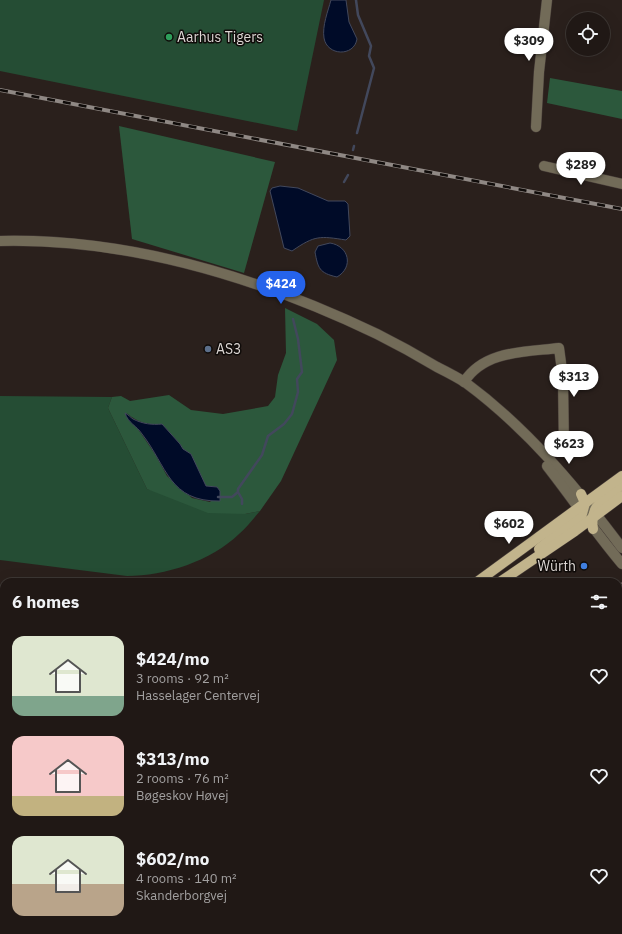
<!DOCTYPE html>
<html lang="en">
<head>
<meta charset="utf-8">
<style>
	body { margin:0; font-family:"IBM Plex Sans",sans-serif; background:#28211e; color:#f1f3f6; height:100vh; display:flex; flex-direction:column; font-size:15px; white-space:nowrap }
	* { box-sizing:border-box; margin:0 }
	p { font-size:13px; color:#a2a0a0 }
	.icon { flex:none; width:22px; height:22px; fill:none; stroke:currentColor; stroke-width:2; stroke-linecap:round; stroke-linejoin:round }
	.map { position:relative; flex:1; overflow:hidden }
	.side { position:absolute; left:0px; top:578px; width:622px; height:356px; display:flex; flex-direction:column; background:#201815; border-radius:12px 12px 0 0; box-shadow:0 4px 16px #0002,0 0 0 1px #3d3734 }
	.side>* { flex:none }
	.tools { position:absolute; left:566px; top:12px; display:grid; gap:8px }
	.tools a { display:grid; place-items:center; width:44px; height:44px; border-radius:50%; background:#201815; box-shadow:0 4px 16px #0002,0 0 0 1px #3d3734; font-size:20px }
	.price { position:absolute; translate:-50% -34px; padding:0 9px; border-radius:14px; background:#fff; color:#222; font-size:13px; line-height:26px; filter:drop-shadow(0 1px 2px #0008) }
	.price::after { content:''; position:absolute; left:50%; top:24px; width:12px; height:9px; margin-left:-6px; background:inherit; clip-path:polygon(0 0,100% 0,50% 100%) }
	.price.on { background:#2563eb; color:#fff }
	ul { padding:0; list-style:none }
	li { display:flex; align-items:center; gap:12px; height:100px; padding:0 12px }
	li span { display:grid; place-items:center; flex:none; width:112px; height:80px; border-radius:12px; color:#555 }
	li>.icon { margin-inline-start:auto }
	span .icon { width:48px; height:48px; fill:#fffc; stroke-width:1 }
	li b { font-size:17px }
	h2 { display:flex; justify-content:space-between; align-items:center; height:48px; padding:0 12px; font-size:17px }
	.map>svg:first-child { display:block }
	.green { fill:#254d34 }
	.forest { fill:#2c583c; fill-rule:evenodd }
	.water { fill:#000b28; stroke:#42485c }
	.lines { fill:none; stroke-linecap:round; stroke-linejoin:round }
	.stream { stroke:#42485c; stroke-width:2.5 }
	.minor-casing { stroke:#473d39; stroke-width:11 }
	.major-casing { stroke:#473d39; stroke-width:11 }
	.minor { stroke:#726b58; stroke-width:10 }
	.major { stroke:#c2b48c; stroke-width:10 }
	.tram { stroke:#8f8884; stroke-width:1 }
	.rail-casing { stroke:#8f8884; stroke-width:4 }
	.rail { stroke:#0f0b09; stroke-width:2.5; stroke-dasharray:8; stroke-linecap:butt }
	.leisure-dot { fill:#2e9e5b; stroke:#0f0b09; stroke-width:1.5 }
	.service-dot { fill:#5c6f8a; stroke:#0f0b09; stroke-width:1.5 }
	.shop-dot { fill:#3f7fe0; stroke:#0f0b09; stroke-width:1.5 }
	.labels { text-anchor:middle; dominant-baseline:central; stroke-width:3; stroke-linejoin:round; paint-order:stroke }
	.poi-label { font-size:14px; fill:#ddd7d4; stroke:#0f0b09; text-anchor:start }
</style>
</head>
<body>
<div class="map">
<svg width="622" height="934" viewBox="0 0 622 934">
	<rect width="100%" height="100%" fill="#2a201c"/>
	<g class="green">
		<path d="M 0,0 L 324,0 L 297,131 L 0,71 Z"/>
		<path d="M 0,396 L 112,397 L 108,408 L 147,489 L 245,514 L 260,511 C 253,519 247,527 239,534 C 211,561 165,576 127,576 L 0,560 Z"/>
	</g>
	<g class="forest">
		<path d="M 550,78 L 622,91 L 622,119 L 547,103 Z"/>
		<path d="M 119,126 L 275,162 L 244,273 L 132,239 Z"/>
		<path d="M 285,308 L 317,324 L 334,340 L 337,360 L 281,481 L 260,511 L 245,514 L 208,513 L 147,489 L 108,408 L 112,397 L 121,396 L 130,401 L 169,395 L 191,410 L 223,414 L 268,406 L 275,397 L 278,375 L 286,353 ZM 127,413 C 137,423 150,425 163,425 L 180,444 L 183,449 L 191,455 L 206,486 L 217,487 L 220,491 L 210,502 L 192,498 L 167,476 L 155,454 Z"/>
	</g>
	<g class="water">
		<path d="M 331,0 L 346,0 L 349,22 L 357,39 C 354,57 327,56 324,38 C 322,26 328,11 331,0 Z"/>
		<path d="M 280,186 L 298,188 L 328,201 L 345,201 L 348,204 L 350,236 L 346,240 C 320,236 315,235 292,251 L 284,248 L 270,191 L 272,188 Z"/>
		<path d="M 330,243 C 349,246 354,267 337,277 C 319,273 318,268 315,252 L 318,246 Z"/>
		<path d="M 125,413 C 129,415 130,417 133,419 C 143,424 152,425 162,424 L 180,444 L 183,449 L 191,454 L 206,486 L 217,487 L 220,491 L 220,501 C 169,502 167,466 142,434 C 137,426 128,423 125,413 Z"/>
	</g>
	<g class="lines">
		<g class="stream">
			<path d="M 356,0 L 358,15 L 371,46 L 369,56 L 374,68 L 357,133"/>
			<path d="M 353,150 L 354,146"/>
			<path d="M 344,182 L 348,175"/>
			<path d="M 238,492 L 242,499 L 242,504"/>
			<path d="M 218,497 L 232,497 L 238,492 L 238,489 L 262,455 L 268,436 L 284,424 L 292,414 L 298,392 L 297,379 L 302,372 L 298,339 L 293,319"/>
		</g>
		<defs>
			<g id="minor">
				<path d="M 536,127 L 539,72 L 547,0"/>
				<path d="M 544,166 L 622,184"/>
				<path d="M 0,241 C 130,238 260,278 377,334 C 397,344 417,355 437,367 C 447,372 457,377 466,383 C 527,428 577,488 622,548"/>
				<path d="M 464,382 C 484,350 526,352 559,348 L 563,378 L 564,450"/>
				<path d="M 547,466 C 572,498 595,532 622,564"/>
				<path d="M 618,718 L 622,715"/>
				<path d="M 527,930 L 528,934"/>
				<path d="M 375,934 L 378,930"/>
			</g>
			<g id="major">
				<path d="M 593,529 C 589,504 606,499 622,484"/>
				<path d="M 539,549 L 582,514 L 585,503 L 581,494"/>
				<path d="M 477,582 L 622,476"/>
				<path d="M 500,582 L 575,531 L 622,496"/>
				<path d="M 1,934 L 7,930"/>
				<path d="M 27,934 L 32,930"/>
			</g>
		</defs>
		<use href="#minor" class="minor-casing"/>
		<use href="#major" class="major-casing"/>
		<use href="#minor" class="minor"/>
		<use href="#major" class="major"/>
		<g class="tram">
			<path d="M 618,584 L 622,583"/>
			<path d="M 74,934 L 78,930"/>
		</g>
		<defs>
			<path id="rail" d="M 0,90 L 622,209"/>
		</defs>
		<use href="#rail" class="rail-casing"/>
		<use href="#rail" class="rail"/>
	</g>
	<circle class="leisure-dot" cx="169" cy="37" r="4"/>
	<circle class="service-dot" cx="208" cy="349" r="4"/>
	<circle class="shop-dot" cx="584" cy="566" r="4"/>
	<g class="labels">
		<g class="poi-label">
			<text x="177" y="37">Aarhus Tigers</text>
			<text x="216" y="349">AS3</text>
			<text x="576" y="566" text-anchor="end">Würth</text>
		</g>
	</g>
</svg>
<div class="tools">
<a><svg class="icon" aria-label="locate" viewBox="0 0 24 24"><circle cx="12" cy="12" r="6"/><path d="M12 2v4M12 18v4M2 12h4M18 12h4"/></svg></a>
</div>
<b class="price" style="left:529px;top:62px">$309</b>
<b class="price" style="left:581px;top:186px">$289</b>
<b class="price on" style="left:281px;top:305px">$424</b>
<b class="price" style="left:574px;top:398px">$313</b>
<b class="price" style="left:569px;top:465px">$623</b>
<b class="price" style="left:509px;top:545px">$602</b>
<section class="side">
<h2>6 homes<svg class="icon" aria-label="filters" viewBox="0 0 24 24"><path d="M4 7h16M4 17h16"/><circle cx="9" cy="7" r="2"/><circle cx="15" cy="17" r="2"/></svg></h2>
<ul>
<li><span style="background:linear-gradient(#dfe7d0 75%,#7fa58c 0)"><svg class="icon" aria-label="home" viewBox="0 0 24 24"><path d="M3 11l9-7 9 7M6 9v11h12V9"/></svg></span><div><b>$424/mo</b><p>3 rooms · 92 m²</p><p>Hasselager Centervej</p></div><svg class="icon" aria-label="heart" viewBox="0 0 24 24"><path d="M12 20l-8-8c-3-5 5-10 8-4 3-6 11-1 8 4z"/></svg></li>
<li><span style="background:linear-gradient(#f6c9c9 75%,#c2b280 0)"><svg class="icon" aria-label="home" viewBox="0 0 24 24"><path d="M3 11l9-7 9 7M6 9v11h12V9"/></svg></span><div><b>$313/mo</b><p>2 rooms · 76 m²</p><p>Bøgeskov Høvej</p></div><svg class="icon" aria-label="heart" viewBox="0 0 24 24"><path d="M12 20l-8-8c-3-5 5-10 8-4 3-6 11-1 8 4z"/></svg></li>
<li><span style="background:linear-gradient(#dfe7d0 60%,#b9a48a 0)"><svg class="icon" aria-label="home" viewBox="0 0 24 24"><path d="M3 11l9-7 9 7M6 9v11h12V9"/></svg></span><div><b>$602/mo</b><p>4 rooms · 140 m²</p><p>Skanderborgvej</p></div><svg class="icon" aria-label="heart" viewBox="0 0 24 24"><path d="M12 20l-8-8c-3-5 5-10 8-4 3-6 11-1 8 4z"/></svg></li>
</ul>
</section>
</div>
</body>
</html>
